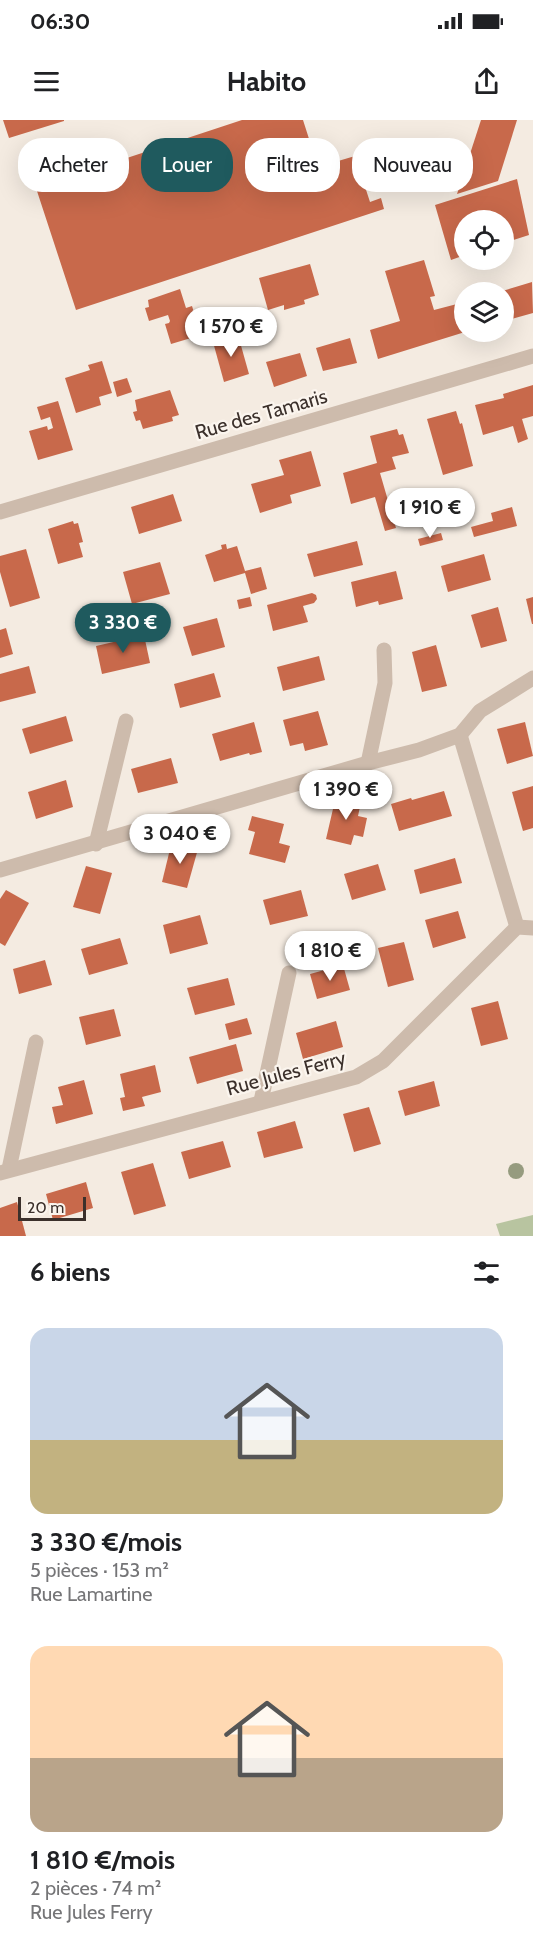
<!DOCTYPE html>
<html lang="fr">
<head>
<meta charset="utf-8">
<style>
	body { margin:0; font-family:Cabin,sans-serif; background:#f2f2f2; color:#202124; height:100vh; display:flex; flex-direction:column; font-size:22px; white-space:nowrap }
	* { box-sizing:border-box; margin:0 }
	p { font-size:20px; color:#757577 }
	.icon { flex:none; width:33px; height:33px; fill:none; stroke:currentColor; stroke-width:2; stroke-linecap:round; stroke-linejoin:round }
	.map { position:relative; height:1116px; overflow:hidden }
	.side { display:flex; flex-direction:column; background:#fff; flex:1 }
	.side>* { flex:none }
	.top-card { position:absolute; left:18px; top:18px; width:498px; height:54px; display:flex; gap:12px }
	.tools { position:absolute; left:454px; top:90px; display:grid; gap:12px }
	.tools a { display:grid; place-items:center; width:60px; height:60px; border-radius:50%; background:#fff; box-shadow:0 6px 24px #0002; font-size:30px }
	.scale { position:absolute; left:18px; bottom:15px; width:68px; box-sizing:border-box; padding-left:6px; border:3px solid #3b302b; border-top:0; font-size:16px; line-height:21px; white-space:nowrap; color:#3b302b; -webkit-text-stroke:4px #fbf5ee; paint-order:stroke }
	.price { position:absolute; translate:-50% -51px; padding:0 14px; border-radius:21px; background:#fff; color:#222; font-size:20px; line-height:39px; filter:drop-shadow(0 2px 3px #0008) }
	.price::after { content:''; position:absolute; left:50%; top:36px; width:18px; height:14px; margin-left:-9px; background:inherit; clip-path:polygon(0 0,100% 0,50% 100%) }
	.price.selected { background:#1f5a5e; color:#fff }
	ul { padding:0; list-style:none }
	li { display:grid; align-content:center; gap:12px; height:318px; padding:0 30px }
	li span { display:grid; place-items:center; height:186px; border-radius:18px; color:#555 }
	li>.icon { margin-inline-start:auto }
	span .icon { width:108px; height:108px; fill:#fffc; stroke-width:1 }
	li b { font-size:26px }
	h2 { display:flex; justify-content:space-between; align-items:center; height:72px; padding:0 30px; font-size:26px }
	.tag { padding:0 21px; border-radius:24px; background:#fff; box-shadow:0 6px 24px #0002; font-size:21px; line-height:54px }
	.tag.selected { background:#1f5a5e; color:#fff }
	.status { display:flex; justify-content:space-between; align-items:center; height:42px; padding:0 30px; background:#fff; direction:ltr }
	.status svg { height:16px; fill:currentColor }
	header { display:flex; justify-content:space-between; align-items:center; height:78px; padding:0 30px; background:#fff; font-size:27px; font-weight:800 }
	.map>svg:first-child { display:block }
	.green { fill:#b8c4a0 }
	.building { fill:#c8694b }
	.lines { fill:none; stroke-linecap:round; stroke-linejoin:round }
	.street { stroke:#cdbbac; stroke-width:15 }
	.tree { fill:#969b7f }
	.labels { text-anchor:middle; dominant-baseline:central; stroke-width:4.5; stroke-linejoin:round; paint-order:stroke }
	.street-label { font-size:20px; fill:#3b302b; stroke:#fbf5ee }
</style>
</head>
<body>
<div class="status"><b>06:30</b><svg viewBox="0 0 49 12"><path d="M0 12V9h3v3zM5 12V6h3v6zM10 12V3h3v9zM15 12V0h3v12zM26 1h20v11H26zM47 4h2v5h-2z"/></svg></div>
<header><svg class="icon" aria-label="menu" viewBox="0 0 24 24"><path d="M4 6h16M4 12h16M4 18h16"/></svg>Habito<svg class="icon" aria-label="share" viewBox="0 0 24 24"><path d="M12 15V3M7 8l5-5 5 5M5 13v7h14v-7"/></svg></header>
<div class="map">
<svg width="533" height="1116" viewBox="0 0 533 1116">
	<rect width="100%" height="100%" fill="#f4ebe1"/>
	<path class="green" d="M 533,1095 L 533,1116 L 500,1116 L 496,1104 Z"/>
	<g class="building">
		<path d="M 3,0 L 64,0 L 64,1 L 9,18 Z"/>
		<path d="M 242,0 L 303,0 L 318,47 L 355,36 L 370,82 L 381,78 L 384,89 L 76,190 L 36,68 Z"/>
		<path d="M 481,0 L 517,0 L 498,61 L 457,74 Z"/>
		<path d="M 517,59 L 529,115 L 504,123 L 504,100 L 465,100 L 465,135 L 451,140 L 435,85 Z"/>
		<path d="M 424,140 L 435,176 L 430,177 L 434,190 L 457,184 L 465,212 L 378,239 L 370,210 L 400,201 L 385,151 Z"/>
		<path d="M 310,144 L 319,175 L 304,180 L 305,184 L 284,190 L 284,185 L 268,190 L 259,158 Z"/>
		<path d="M 532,162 L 533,193 L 504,201 L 504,172 L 499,172 Z"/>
		<path d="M 180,169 L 186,188 L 192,186 L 201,215 L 171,224 L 165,204 L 169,203 L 170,201 L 168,195 L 149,201 L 145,188 L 149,187 L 148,180 Z"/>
		<path d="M 238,215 L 249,254 L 224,262 L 213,222 Z"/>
		<path d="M 350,218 L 357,243 L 323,251 L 316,228 Z"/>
		<path d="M 300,233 L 307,256 L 274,267 L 266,242 Z"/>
		<path d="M 102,241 L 112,273 L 99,277 L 101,285 L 76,293 L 65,258 L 90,250 L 88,245 Z"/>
		<path d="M 127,258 L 132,272 L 117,277 L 113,262 Z"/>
		<path d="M 533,265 L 533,296 L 522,299 L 528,319 L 518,323 L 513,306 L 483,315 L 475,285 L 504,278 L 503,274 Z"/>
		<path d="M 170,270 L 179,295 L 172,297 L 173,301 L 143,309 L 140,300 L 136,301 L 133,292 L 137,291 L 135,280 Z"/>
		<path d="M 58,281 L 73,330 L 38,340 L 29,311 L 47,306 L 48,310 L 53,308 L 50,297 L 41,300 L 37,287 Z"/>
		<path d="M 456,291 L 460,304 L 462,303 L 473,346 L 443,355 L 427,299 Z"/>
		<path d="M 397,309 L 399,315 L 403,314 L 409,333 L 392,337 L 396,349 L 380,353 L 396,408 L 385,411 L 375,377 L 351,384 L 343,353 L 377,343 L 370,316 Z"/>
		<path d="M 311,331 L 321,366 L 290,375 L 292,383 L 260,393 L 251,364 L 284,355 L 279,340 Z"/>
		<path d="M 173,374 L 182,401 L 139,414 L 131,387 Z"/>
		<path d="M 512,387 L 517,406 L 474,417 L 471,407 L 493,401 L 491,393 Z"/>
		<path d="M 73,401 L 74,404 L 78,403 L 83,422 L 79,423 L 83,437 L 58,444 L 48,409 Z"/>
		<path d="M 441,413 L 443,420 L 420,426 L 418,419 Z"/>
		<path d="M 357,421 L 363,445 L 314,457 L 307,434 Z"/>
		<path d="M 226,424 L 227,429 L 237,426 L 245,451 L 261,447 L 267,469 L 251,474 L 245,453 L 214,462 L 205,435 L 222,429 L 221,425 Z"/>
		<path d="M 26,429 L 40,478 L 10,487 L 0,452 L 0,436 Z"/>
		<path d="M 484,434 L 491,460 L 448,472 L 441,446 Z"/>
		<path d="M 160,442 L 170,474 L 132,484 L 123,452 Z"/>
		<path d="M 396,451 L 403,479 L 379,485 L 378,481 L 356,487 L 351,462 Z"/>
		<path d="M 312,473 L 316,475 L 317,479 L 314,483 L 303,486 L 308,502 L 273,511 L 267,485 Z"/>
		<path d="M 250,477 L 252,486 L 239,489 L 237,480 Z"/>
		<path d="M 533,477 L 533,504 L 532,504 L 526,479 Z"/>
		<path d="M 498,487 L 507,521 L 481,528 L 471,495 Z"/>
		<path d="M 217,498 L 225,527 L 192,536 L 183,507 Z"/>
		<path d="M 6,508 L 13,534 L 0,538 L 0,510 Z"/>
		<path d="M 144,515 L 150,543 L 102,554 L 96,526 Z"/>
		<path d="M 436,525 L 447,566 L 422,572 L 412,532 Z"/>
		<path d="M 319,536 L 325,560 L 283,571 L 277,547 Z"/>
		<path d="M 29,546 L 36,573 L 0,582 L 0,554 Z"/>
		<path d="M 214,553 L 221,577 L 180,588 L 174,564 Z"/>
		<path d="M 318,591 L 328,625 L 305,631 L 303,623 L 290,626 L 283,600 Z"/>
		<path d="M 66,596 L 73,621 L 30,634 L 22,609 Z"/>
		<path d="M 254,602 L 262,632 L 250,635 L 249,633 L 220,641 L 212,614 Z"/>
		<path d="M 525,602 L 533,636 L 507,644 L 497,609 Z"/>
		<path d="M 171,638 L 178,663 L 138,673 L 131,649 Z"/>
		<path d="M 66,660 L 73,687 L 36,699 L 28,672 Z"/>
		<path d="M 533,666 L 533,708 L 523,711 L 512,672 Z"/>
		<path d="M 444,671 L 452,696 L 399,711 L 391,684 L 411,678 L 412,680 Z"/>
		<path d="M 336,676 L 361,682 L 358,696 L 367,698 L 363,717 L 354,715 L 351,725 L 326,719 Z"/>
		<path d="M 252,696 L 284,704 L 279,723 L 290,726 L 285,743 L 249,734 L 255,712 L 248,710 Z"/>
		<path d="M 172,721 L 198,729 L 187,768 L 162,762 Z"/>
		<path d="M 455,738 L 462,763 L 420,774 L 414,750 Z"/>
		<path d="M 378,744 L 386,770 L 352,780 L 344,754 Z"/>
		<path d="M 86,746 L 112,753 L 100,794 L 73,787 Z"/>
		<path d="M 6,770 L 29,783 L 5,826 L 0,823 L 0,779 Z"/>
		<path d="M 301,770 L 308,796 L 270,805 L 263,780 Z"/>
		<path d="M 458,791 L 466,818 L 433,828 L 425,800 Z"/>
		<path d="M 200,795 L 208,824 L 170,834 L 163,805 Z"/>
		<path d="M 120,818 L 128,844 L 89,855 L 81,829 Z"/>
		<path d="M 404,822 L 414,860 L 388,867 L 378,828 Z"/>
		<path d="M 45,840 L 52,865 L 19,874 L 13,849 Z"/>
		<path d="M 343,845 L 350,870 L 317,879 L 310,854 Z"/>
		<path d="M 228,858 L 235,885 L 195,895 L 187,868 Z"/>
		<path d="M 498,881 L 508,919 L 481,926 L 471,888 Z"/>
		<path d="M 114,889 L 121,916 L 86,925 L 79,897 Z"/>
		<path d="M 247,898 L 252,914 L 229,920 L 225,904 Z"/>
		<path d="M 336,901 L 343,927 L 303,939 L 296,913 Z"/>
		<path d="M 236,924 L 243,951 L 197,964 L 189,937 Z"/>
		<path d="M 155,945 L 161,972 L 142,977 L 145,986 L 123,991 L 120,978 L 125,977 L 120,954 Z"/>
		<path d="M 84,960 L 93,994 L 56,1004 L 52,987 L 63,985 L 58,967 Z"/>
		<path d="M 434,961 L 440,986 L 405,996 L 398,971 Z"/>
		<path d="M 369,987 L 381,1024 L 354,1032 L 343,994 Z"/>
		<path d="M 295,1001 L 303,1028 L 264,1038 L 257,1012 Z"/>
		<path d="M 223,1021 L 231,1047 L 189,1059 L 181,1032 Z"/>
		<path d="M 153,1043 L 166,1086 L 134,1095 L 121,1052 Z"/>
		<path d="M 86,1062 L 93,1088 L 53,1100 L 46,1074 Z"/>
		<path d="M 17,1082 L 26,1116 L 0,1116 L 0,1088 Z"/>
	</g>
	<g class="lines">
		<g class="street">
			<path d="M 0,392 L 533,236"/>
			<path d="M 460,615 L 517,807"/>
			<path d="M 368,643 L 385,563 L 384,530"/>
			<path d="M 96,724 L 126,601"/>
			<path d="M 0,750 L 368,643 L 419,630 L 460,615 L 480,591 L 533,558"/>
			<path d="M 261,981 L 289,853"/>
			<path d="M 9,1049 L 36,922"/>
			<path d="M 0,1053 L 356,957 L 383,941 L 517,807 L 533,808"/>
		</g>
	</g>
	<circle class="tree" cx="516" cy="1051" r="8"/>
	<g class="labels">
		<g class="street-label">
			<text transform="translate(261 294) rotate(-16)">Rue des Tamaris</text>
			<text transform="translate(286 953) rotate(-15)">Rue Jules Ferry</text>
		</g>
	</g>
</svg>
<div class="tools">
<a><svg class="icon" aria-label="locate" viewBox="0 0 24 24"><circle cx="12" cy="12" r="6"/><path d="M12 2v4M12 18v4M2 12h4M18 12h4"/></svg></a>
<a><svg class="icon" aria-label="layers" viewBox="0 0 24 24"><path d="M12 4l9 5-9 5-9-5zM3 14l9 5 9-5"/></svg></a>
</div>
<div class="scale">20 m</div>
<b class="price" style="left:231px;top:238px">1 570 €</b>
<b class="price" style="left:430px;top:419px">1 910 €</b>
<b class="price selected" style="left:123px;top:534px">3 330 €</b>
<b class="price" style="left:346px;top:701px">1 390 €</b>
<b class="price" style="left:180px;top:745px">3 040 €</b>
<b class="price" style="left:330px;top:862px">1 810 €</b>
<div class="top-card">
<a class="tag">Acheter</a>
<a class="tag selected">Louer</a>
<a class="tag">Filtres</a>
<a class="tag">Nouveau</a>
</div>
</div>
<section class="side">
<h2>6 biens<svg class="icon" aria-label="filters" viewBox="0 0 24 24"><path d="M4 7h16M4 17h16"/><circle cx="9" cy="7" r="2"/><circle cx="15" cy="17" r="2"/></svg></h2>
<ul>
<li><span style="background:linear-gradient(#c9d6e8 60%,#c2b280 0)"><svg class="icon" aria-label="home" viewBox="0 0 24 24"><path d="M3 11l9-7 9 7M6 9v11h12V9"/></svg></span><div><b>3 330 €/mois</b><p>5 pièces · 153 m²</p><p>Rue Lamartine</p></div></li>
<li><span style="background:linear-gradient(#ffd9b3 60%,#b9a48a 0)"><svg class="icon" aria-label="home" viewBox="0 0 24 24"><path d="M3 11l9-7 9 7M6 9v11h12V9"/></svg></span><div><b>1 810 €/mois</b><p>2 pièces · 74 m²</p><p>Rue Jules Ferry</p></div></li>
</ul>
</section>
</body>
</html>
